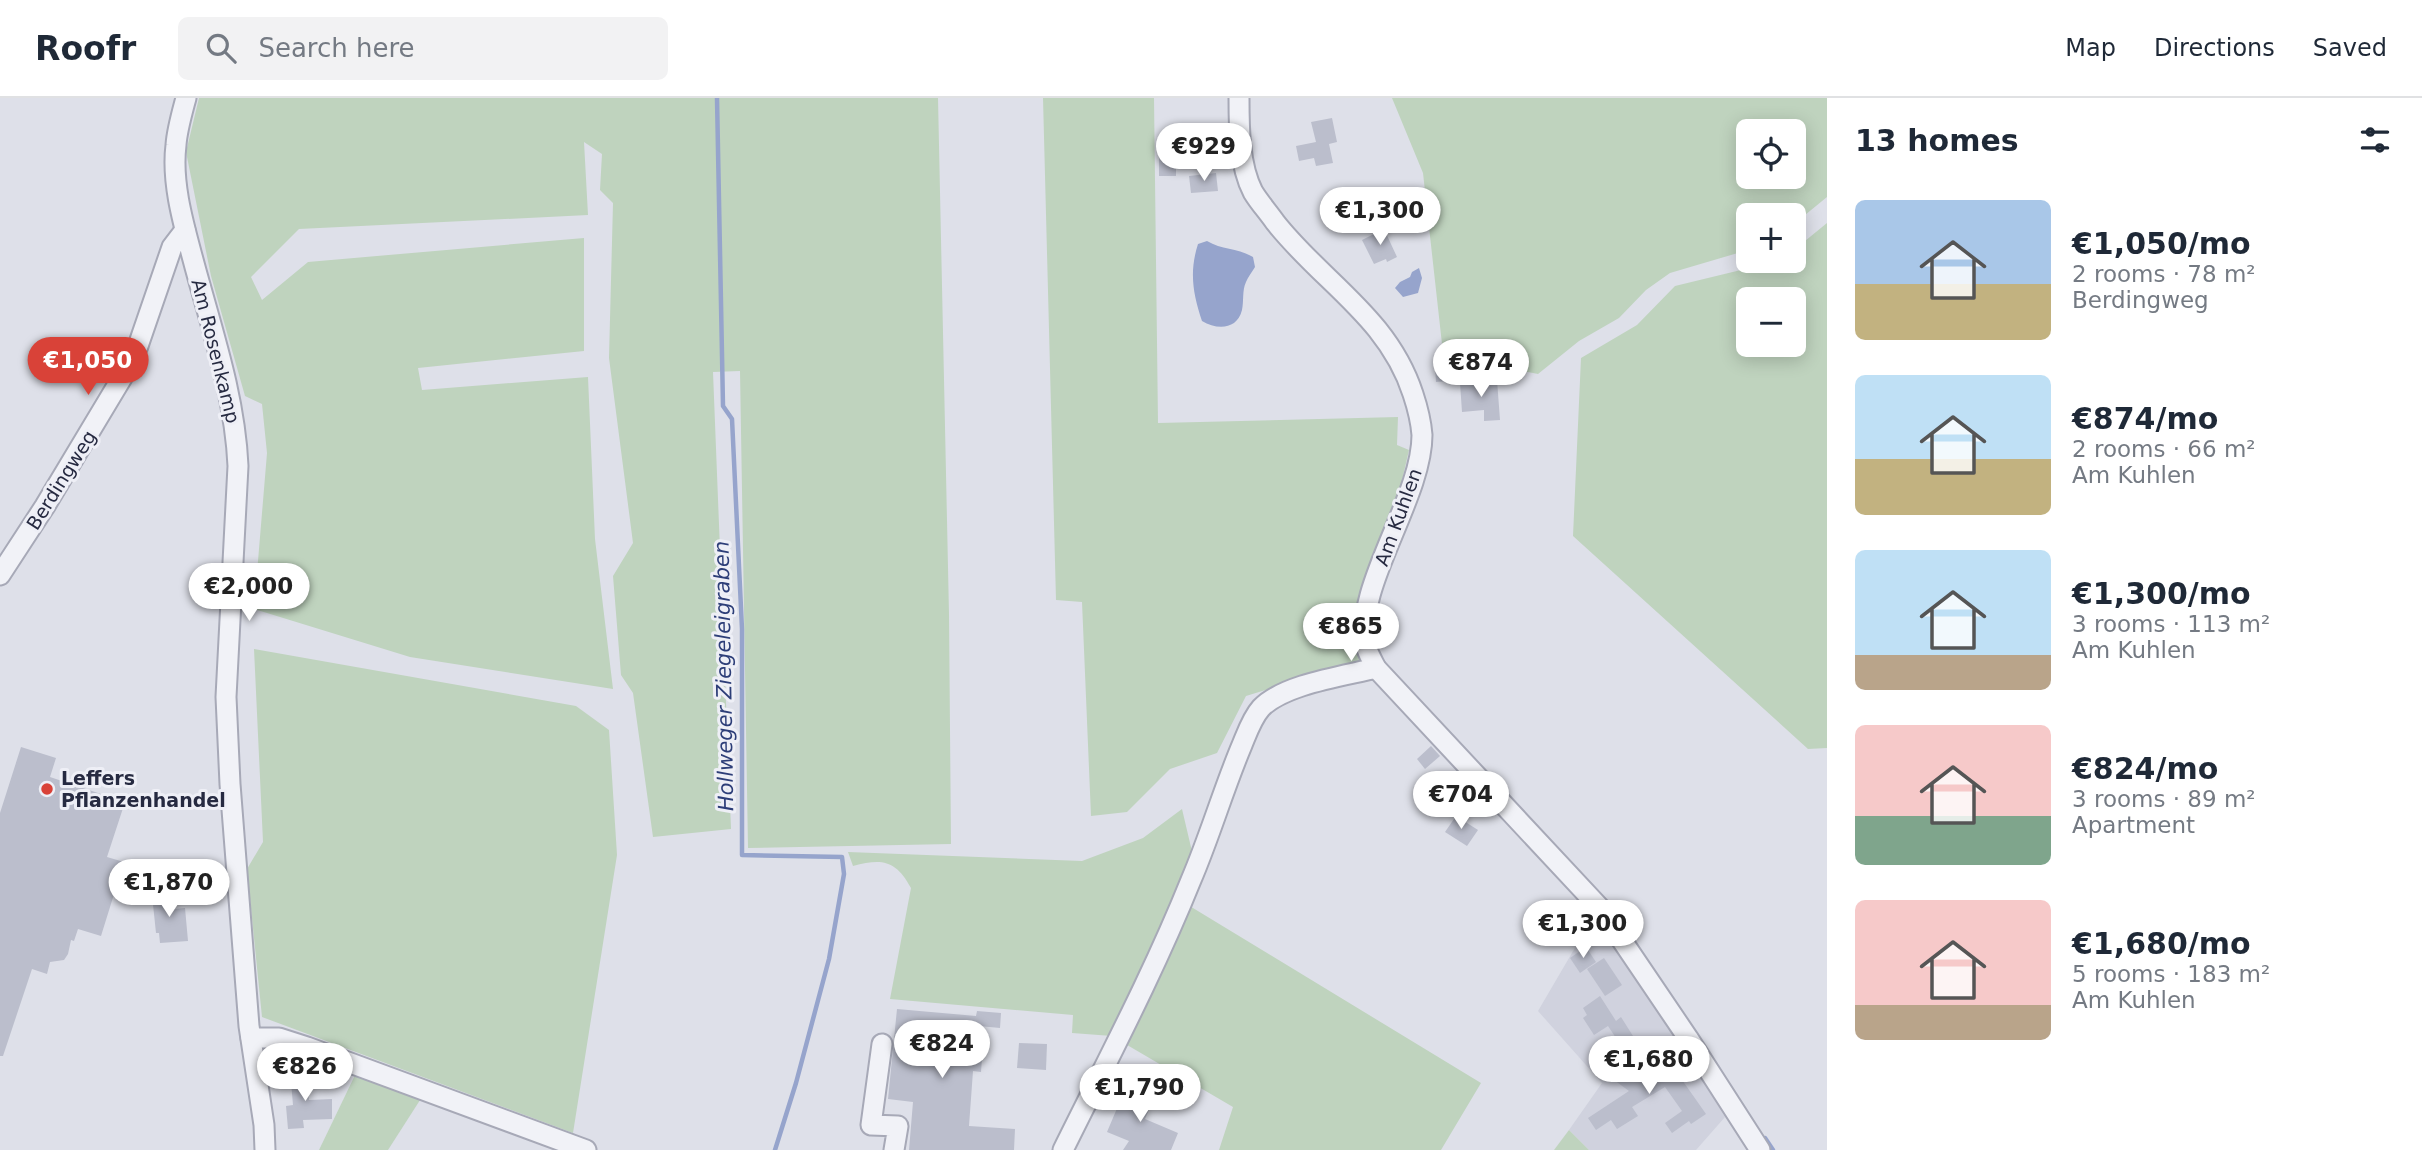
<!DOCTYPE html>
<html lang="en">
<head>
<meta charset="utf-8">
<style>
	body { margin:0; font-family:"DejaVu Sans",sans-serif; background:#f2f2f3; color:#1f2937; height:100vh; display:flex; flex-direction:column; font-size:26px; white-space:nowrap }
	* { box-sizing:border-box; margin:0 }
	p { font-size:23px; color:#747a83 }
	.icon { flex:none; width:38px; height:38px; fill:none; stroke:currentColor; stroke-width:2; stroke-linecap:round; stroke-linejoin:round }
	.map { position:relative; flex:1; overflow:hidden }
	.sheet { display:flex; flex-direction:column; background:#fff; width:595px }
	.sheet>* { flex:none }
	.buttons { position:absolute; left:1736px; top:21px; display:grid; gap:14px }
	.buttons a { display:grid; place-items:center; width:70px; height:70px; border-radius:10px; background:#fff; box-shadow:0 4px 18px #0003; font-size:35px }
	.price { position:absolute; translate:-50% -60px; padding:0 16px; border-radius:24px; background:#fff; color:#222; font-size:23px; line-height:46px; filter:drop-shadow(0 2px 4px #0008) }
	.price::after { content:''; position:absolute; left:50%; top:42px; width:21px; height:16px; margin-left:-10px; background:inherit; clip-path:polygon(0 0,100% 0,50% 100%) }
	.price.active { background:#d94238; color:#fff }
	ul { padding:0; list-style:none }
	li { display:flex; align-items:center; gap:21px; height:175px; padding:0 28px }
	li span { display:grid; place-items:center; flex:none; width:196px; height:140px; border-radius:10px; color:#555 }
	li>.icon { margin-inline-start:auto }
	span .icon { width:84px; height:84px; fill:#fffc; stroke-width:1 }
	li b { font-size:30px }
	h2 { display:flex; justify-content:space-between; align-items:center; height:84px; padding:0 28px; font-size:30px }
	header { display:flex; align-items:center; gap:42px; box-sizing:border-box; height:98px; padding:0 35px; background:#fff; border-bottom:2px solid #e0e1e3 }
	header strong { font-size:33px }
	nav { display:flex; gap:38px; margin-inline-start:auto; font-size:24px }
	.search { width:490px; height:63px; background:#f2f2f3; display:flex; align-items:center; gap:18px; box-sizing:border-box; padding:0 24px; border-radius:10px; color:#747a83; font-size:26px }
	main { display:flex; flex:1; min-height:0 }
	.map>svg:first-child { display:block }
	.built { fill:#d0d2de }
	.green { fill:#bfd3be; fill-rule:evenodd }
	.water { fill:#96a4cc }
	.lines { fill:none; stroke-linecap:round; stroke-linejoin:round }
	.stream { stroke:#96a4cc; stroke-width:4.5 }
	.building { fill:#bbbecc }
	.minor-casing { stroke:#a7a9b7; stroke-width:23 }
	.minor { stroke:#f1f2f7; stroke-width:19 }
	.poi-dot { fill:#d94238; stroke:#eeeff6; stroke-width:2.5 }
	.labels { text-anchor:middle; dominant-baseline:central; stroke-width:6; stroke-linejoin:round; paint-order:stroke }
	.street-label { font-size:19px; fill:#262a41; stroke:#eeeff6 }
	.poi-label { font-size:19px; font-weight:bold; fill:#262a41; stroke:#eeeff6; text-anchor:start }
	.water-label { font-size:21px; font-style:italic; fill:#2d3e78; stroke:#eeeff6 }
</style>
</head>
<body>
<header>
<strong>Roofr</strong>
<div class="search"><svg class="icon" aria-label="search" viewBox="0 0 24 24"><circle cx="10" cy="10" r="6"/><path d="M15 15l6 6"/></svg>Search here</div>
<nav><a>Map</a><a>Directions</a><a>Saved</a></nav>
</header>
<main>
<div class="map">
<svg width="1827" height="1052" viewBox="0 0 1827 1052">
	<rect width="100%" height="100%" fill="#dee0e9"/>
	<path class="built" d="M 1593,819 L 1657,911 L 1725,1019 L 1696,1052 L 1589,1052 L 1569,1032 L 1602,985 L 1538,913 Z"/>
	<g class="green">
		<path d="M 199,0 L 938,0 L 949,516 L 951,746 L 748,750 L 740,273 L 713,274 L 731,731 L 653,739 L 633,595 L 621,577 L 613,478 L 633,445 L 609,260 L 613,105 L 600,92 L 602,56 L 584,44 L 588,117 L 299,131 L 251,179 L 262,202 L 308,164 L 584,140 L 584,253 L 418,270 L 422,292 L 588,279 L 595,441 L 613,591 L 410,559 L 254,511 L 267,355 L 262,306 L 245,298 L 211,178 L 186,54 Z"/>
		<path d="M 1043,0 L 1154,0 L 1158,325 L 1398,319 L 1397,347 L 1409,352 L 1398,400 L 1362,491 L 1352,538 L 1362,562 L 1246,598 L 1217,655 L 1170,671 L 1127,714 L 1091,718 L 1082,504 L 1056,502 Z"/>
		<path d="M 1392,0 L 1827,0 L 1827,99 L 1794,126 L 1794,117 L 1748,117 L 1748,152 L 1670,175 L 1646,192 L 1619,220 L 1579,243 L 1538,276 L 1449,259 L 1442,246 L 1423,75 ZM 1748,33 L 1794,33 L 1794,79 L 1748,79 Z"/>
		<path d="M 1827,125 L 1827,650 L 1808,651 L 1573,438 L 1581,260 L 1637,227 L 1675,188 L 1778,163 L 1794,163 L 1794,152 ZM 1748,201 L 1794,201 L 1794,247 L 1748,247 Z"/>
		<path d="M 254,551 L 576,608 L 609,632 L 617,757 L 573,1035 L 262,919 L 247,771 L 263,744 Z"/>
		<path d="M 1182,711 L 1194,762 L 1112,938 L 1072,935 L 1073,917 L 890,901 L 911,790 C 896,762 882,760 853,768 L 848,754 L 1082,763 L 1143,740 Z"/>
		<path d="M 1188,807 L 1481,985 L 1441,1052 L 1219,1052 L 1233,1009 L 1122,944 Z"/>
		<path d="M 357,973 L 422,999 L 388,1052 L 319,1052 Z"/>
		<path d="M 1569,1032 L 1589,1052 L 1554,1052 Z"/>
	</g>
	<g class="water">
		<path d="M 1207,143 C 1222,152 1238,150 1253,159 L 1255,169 C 1252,174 1248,179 1246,184 C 1242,192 1244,203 1242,212 C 1237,232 1217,232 1202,223 C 1193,196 1189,174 1198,146 Z"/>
		<path d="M 1419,170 L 1422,180 L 1418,195 L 1403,199 L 1395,190 L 1400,184 L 1410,179 L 1412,174 Z"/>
	</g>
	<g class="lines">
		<g class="stream">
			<path d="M 717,0 L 723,308 L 732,321 L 742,531 L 742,757 L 842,759 L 844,776 L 829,861 L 796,985 L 775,1052"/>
			<path d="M 1765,1040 L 1773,1052"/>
		</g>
	</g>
	<g class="building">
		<path d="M 1332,20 L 1337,44 L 1329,46 L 1333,65 L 1316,68 L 1314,60 L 1299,63 L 1296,48 L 1316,44 L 1311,24 Z"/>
		<path d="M 1176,49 L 1176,78 L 1159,78 L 1159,50 Z"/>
		<path d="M 1216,75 L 1218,93 L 1191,95 L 1189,78 Z"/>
		<path d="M 1384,131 L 1397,159 L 1387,164 L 1386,161 L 1374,166 L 1362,142 Z"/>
		<path d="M 1460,267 L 1461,282 L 1436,284 L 1435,269 Z"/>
		<path d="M 1497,282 L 1500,322 L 1484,323 L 1484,312 L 1462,314 L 1460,285 Z"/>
		<path d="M 1431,648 L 1440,658 L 1425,671 L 1417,661 Z"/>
		<path d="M 21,649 L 56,660 L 50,679 L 125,704 L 107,759 L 124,764 L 101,838 L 78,831 L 74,843 L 71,842 L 68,856 L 64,862 L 50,864 L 47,876 L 32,871 L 3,958 L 0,958 L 0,715 Z"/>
		<path d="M 1432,680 L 1451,693 L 1436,716 L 1416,703 Z"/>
		<path d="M 1456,718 L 1478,732 L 1467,748 L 1445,734 Z"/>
		<path d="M 173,795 L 174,811 L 185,810 L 188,843 L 160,845 L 159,835 L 156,835 L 152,797 Z"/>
		<path d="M 1586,849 L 1596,864 L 1580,875 L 1570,860 Z"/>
		<path d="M 1604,860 L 1622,887 L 1605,898 L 1587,871 Z"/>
		<path d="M 1600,898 L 1616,923 L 1621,919 L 1633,938 L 1620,946 L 1608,928 L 1594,937 L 1583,920 L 1587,917 L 1583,910 Z"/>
		<path d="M 897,911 L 976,918 L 977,913 L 1001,915 L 1000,930 L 979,928 L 976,960 L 982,960 L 981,974 L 973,973 L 969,1028 L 1015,1031 L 1014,1052 L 909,1052 L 913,1004 L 888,1001 Z"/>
		<path d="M 1019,945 L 1047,946 L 1046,972 L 1017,970 Z"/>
		<path d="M 1623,962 L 1638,972 L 1641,970 L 1648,980 L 1675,962 L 1684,977 L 1680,979 L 1706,1016 L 1691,1026 L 1689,1023 L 1672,1035 L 1665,1025 L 1682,1013 L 1665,989 L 1632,1009 L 1638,1018 L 1617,1031 L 1611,1022 L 1596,1032 L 1588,1020 L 1629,993 L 1610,979 Z"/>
		<path d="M 306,971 L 309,1002 L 332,1001 L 332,1021 L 303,1022 L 304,1030 L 288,1031 L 286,1008 L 293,1007 L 290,973 Z"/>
		<path d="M 1126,989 L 1154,1000 L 1145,1021 L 1178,1035 L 1171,1052 L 1123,1052 L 1129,1043 L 1107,1034 Z"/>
	</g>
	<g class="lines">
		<defs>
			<g id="minor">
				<path d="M 186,0 C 182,15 177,32 176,47 C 171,87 185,131 195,169 C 213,235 235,300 238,368 L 226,599 L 230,686 L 249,928 L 264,1027 L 265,1052"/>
				<path d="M 1239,0 C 1239,29 1239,67 1253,94 C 1259,104 1268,114 1275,124 C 1322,184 1388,219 1413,296 C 1417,308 1421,324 1422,337 C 1422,402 1351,492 1367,551 C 1369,557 1373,564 1376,570 L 1600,810 L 1688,940 L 1760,1052"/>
				<path d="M 0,477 L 45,408 L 126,273 L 138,248 L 172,149 L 185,132"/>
				<path d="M 251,940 L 279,940 L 307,949 L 586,1052"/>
				<path d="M 882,946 L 871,1027 L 898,1028 L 894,1052"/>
				<path d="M 1063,1052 C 1107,963 1154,874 1191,782 C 1210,738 1223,692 1242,647 C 1247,635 1252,620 1261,610 C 1284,586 1344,578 1376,570"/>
			</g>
		</defs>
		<use href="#minor" class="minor-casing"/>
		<use href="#minor" class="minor"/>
	</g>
	<circle class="poi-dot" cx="47" cy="691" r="7"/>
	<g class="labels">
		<g class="street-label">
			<text transform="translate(216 253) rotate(76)">Am Rosenkamp</text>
			<text transform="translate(61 382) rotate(-58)">Berdingweg</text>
			<text transform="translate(1398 419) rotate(-70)">Am Kuhlen</text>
		</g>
		<g class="poi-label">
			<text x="61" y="680">Leffers<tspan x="61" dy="22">Pflanzenhandel</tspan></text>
		</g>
		<g class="water-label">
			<text transform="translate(724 578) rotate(-91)">Hollweger Ziegeleigraben</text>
		</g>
	</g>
</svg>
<div class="buttons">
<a><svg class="icon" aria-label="locate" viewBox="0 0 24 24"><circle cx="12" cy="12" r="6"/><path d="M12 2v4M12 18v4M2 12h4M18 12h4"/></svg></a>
<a>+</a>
<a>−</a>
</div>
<b class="price" style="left:1204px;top:85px">€929</b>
<b class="price" style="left:1380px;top:149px">€1,300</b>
<b class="price active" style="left:88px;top:299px">€1,050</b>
<b class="price" style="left:1481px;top:301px">€874</b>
<b class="price" style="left:249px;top:525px">€2,000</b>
<b class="price" style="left:1351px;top:565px">€865</b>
<b class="price" style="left:1461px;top:733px">€704</b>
<b class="price" style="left:169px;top:821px">€1,870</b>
<b class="price" style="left:1583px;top:862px">€1,300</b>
<b class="price" style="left:942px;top:982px">€824</b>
<b class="price" style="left:1649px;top:998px">€1,680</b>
<b class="price" style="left:305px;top:1005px">€826</b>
<b class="price" style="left:1140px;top:1026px">€1,790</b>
</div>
<section class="sheet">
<h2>13 homes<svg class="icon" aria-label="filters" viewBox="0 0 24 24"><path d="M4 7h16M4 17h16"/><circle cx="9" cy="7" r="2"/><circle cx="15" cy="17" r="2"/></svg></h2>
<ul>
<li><span style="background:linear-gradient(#a9c7e8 60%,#c2b280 0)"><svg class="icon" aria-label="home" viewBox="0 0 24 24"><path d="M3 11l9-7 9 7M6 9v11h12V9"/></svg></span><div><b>€1,050/mo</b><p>2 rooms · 78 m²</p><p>Berdingweg</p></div></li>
<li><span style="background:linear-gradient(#bfe0f5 60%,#c2b280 0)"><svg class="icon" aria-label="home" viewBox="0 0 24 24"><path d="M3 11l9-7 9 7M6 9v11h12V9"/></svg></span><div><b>€874/mo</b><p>2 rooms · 66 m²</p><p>Am Kuhlen</p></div></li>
<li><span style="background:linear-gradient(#bfe0f5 75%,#b9a48a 0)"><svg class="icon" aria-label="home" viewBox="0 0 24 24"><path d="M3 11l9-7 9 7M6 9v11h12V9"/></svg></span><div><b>€1,300/mo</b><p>3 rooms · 113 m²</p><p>Am Kuhlen</p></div></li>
<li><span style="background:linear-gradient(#f6c9c9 65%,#7fa58c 0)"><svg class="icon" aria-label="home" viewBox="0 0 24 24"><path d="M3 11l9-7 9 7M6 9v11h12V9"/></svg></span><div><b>€824/mo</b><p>3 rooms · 89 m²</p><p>Apartment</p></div></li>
<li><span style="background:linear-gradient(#f6c9c9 75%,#b9a48a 0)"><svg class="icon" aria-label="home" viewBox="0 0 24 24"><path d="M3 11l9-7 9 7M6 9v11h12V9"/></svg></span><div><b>€1,680/mo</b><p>5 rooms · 183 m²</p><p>Am Kuhlen</p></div></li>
</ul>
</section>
</main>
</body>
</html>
